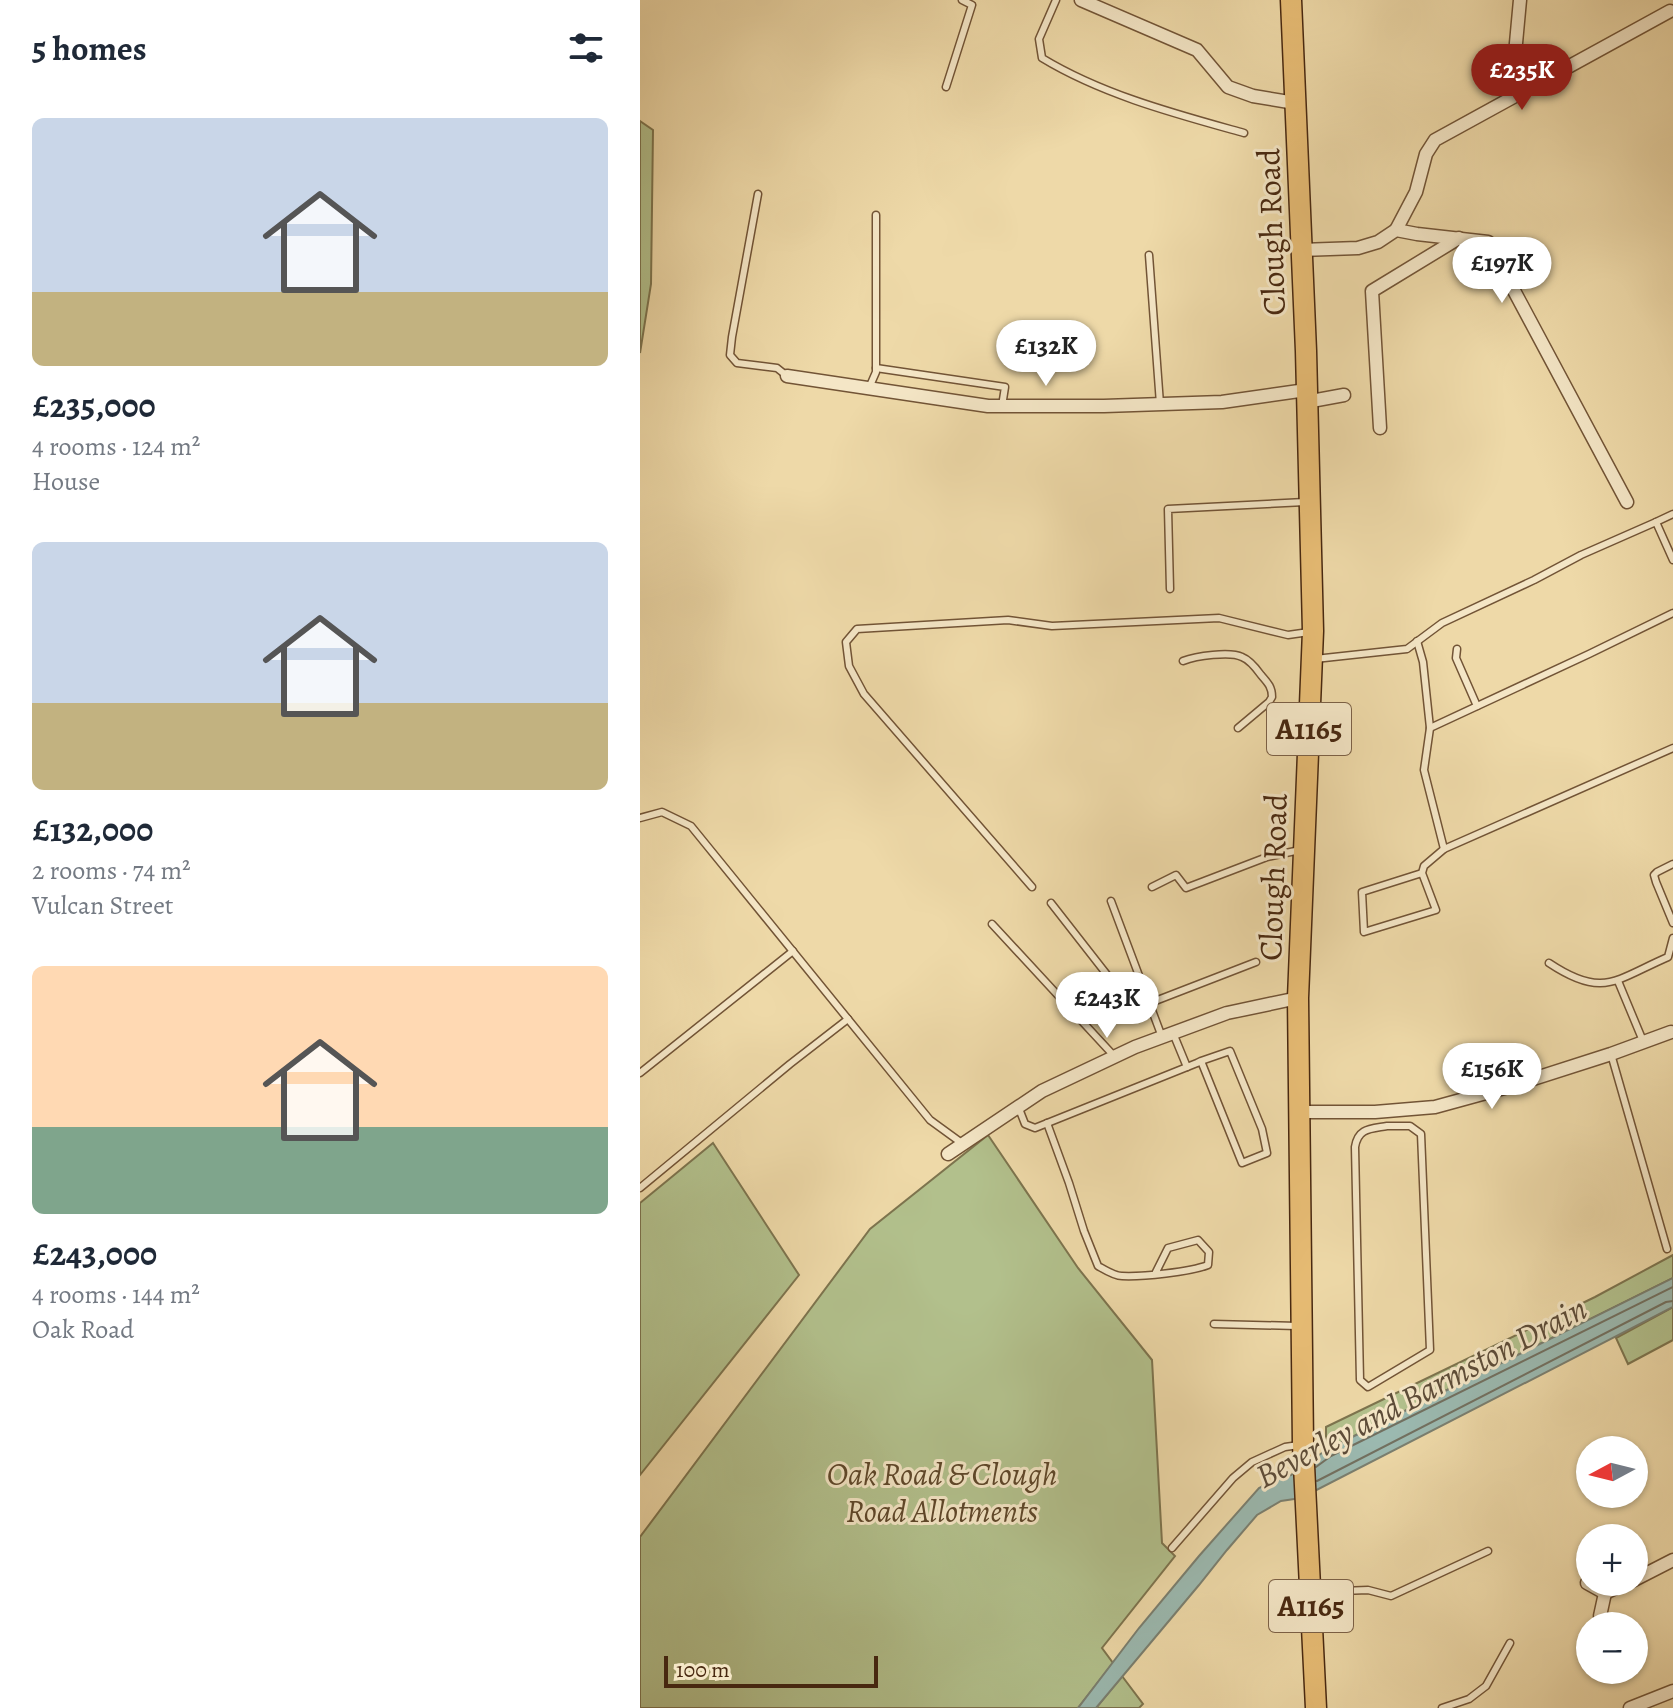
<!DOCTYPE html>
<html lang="en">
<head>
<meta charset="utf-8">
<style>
	body { margin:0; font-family:Alegreya,serif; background:#f2f2f3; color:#1f2937; height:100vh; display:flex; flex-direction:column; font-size:30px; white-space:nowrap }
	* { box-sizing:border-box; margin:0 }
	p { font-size:26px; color:#747a83 }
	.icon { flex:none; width:44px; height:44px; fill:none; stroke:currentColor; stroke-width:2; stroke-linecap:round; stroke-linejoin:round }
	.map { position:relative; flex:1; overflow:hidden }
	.sheet { display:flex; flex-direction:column; background:#fff; width:640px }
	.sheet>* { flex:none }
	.needle { width:52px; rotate:263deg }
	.buttons { position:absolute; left:936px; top:1436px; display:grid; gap:16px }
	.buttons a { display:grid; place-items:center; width:72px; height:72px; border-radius:50%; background:#fff; box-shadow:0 2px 6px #0004; font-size:40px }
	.scale { position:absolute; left:24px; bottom:20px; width:214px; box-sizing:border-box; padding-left:8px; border:4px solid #482810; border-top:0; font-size:22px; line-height:28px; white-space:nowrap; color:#482810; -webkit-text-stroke:6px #f4e6c6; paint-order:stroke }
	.price { position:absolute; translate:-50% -68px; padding:0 18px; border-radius:28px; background:#fff; color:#222; font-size:26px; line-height:52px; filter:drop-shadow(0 2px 4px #0008) }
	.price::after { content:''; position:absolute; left:50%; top:48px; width:24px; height:18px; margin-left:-12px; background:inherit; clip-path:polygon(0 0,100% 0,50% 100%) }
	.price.active { background:#8f2418; color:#fff }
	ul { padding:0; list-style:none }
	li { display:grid; align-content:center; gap:16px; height:424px; padding:0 32px }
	li span { display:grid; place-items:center; height:248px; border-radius:12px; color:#555 }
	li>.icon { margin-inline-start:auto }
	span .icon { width:144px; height:144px; fill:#fffc; stroke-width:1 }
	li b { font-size:34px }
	h2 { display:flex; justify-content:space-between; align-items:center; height:96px; padding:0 32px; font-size:34px }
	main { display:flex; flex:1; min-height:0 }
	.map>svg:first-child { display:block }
	.green { fill:#b2c08c; stroke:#7d744e; stroke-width:2 }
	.water { fill:#9bb9b0; stroke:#7a7f70; stroke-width:2 }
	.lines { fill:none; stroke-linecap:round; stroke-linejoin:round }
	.shore { stroke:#727060; stroke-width:2 }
	.lane-casing { stroke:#725436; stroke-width:9 }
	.street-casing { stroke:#725436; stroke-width:15 }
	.primary-casing { stroke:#482810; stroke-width:23 }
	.lane { stroke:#f4e6c6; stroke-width:6 }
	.street { stroke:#f4e6c6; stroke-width:12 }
	.primary { stroke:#e7bc74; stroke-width:20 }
	.labels { text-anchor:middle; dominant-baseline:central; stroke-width:6; stroke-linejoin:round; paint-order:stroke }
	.shield { fill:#f4e6c6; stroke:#7c6147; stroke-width:2 }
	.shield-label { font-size:30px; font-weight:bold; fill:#482810 }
	.street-label { font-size:32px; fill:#482810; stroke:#f4e6c6 }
	.park-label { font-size:32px; font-style:italic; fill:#5d4629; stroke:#f4e6c6 }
	.water-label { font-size:34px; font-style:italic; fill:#5d4c38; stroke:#f4e6c6 }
</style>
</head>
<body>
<main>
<section class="sheet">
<h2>5 homes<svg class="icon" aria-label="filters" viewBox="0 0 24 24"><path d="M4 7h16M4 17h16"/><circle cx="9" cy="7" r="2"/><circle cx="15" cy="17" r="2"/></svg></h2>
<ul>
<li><span style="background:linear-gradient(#c9d6e8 70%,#c2b280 0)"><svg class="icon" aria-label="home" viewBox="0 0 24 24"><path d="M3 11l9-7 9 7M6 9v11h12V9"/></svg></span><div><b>£235,000</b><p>4 rooms · 124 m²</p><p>House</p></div></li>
<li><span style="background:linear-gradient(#c9d6e8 65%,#c2b280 0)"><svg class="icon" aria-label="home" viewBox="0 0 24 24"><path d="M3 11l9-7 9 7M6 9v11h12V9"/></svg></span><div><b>£132,000</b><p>2 rooms · 74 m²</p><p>Vulcan Street</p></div></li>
<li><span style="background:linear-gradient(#ffd9b3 65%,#7fa58c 0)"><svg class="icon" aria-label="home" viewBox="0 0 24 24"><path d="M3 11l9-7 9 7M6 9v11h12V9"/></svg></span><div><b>£243,000</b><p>4 rooms · 144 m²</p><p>Oak Road</p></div></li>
</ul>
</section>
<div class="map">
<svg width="1033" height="1708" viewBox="0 0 1033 1708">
	<rect width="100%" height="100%" fill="#eed9a8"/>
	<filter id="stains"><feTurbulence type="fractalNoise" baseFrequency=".0025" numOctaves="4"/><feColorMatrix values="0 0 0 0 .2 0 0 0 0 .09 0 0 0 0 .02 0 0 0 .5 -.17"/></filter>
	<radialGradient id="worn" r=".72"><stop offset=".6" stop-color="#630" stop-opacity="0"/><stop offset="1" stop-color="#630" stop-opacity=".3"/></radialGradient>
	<g class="green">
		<path d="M 0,121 L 13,130 L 11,284 L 0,353 Z"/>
		<path d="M 348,1135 L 438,1268 L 512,1360 L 522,1543 L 535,1556 L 462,1648 L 473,1663 L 438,1708 L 0,1708 L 0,1537 L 230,1229 Z"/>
		<path d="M 73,1143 L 159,1275 L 0,1475 L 0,1203 Z"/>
		<path d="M 1033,1255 L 1033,1278 L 686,1450 L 686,1427 L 955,1297 Z"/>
		<path d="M 1033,1307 L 1033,1340 L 988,1364 L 976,1338 Z"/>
		<path d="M 482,1676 L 503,1704 L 499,1708 L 456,1708 Z"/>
	</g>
	<path class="water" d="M 1033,1278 L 1033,1307 L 661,1498 L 641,1501 L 617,1515 L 587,1550 L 559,1585 L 456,1708 L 438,1708 L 499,1628 L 559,1556 L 619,1488 L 639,1478 L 651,1475 L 686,1450 Z"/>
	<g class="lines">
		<g class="shore">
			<path d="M 676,1467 L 691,1456 L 1033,1287"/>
			<path d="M 677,1481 L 1026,1302 L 1033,1301"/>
		</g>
		<defs>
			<g id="lane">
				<path d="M 416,0 L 399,39 L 402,58 C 463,95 536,114 604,133"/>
				<path d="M 306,87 L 332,5 L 322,0"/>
				<path d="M 118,194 L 92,337 L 90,355 L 97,363 L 137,368 L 147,376"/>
				<path d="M 509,255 L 520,404"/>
				<path d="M 236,368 L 365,387 L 362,406"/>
				<path d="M 229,388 L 236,372 L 236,215"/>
				<path d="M 1016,522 L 1033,514"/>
				<path d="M 530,589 L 528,509 L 665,502"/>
				<path d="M 777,641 L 783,662 L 790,728 L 784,770 L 804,849"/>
				<path d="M 817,649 L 816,658 L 837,706"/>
				<path d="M 675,659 L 767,649 L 802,623 L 894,580 L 941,555 L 1016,522 L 1033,560"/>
				<path d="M 543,661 C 556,656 590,651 602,657 C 610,660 616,668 621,675 C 628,683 632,687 632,697 L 629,702 L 598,728"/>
				<path d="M 790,728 L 949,654 L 1033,613"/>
				<path d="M 0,818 L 22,812 L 51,826 L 290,1120 L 323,1144"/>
				<path d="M 1033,864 L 1017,872 L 1014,875 L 1016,882 L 1033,923"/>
				<path d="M 782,873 L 796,910 L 724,932 L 722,892 L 782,873 L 784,866 L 804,849 L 1033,748"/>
				<path d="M 392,887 L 224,694 L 209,666 L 206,642 L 217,629 L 368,620 L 412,626 L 579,618 L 648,635 L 669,632"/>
				<path d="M 512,887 L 536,875 L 546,888 L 627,857 L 660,850"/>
				<path d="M 471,901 L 522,1037"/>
				<path d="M 411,903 L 486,999 L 498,1005 L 510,1003 L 616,962"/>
				<path d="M 352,924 L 475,1057"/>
				<path d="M 909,963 C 963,999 975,980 1028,957 L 1033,938"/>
				<path d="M 978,981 L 1003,1041"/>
				<path d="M 533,1033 L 547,1067"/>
				<path d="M 971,1054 L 1027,1249"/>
				<path d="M 0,1073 L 153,951"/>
				<path d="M 378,1106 L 385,1124 L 395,1128 L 557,1063 L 561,1061 L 590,1051 L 622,1129 L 627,1153 L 602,1163 L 561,1061"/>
				<path d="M 407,1123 L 429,1183 L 444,1231 L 458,1266 C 465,1270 474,1276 482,1276 C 502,1277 550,1272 568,1265 L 569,1252 L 558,1240 L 528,1248 L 515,1274"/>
				<path d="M 747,1126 L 770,1126 L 781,1134 L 790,1350 L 728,1387 L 720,1380 L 715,1147 C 718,1128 730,1129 747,1126 Z"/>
				<path d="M 0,1188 L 150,1064 L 208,1019"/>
				<path d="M 574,1324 L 657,1326"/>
				<path d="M 532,1548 L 593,1478 L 612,1462 L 645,1447 L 659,1445"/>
				<path d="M 674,1592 L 728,1590 L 751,1596 L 848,1551"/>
				<path d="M 802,1708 L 829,1699 L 846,1686 L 870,1643"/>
			</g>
			<g id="street">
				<path d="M 441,0 L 557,50 L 588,87 L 613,96 L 655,103"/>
				<path d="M 871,97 L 880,0"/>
				<path d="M 756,230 L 776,192 L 786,154 L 795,140 L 1030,11"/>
				<path d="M 661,250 L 718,248 L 738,242 L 756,230 L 777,234 L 848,242 L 987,502"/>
				<path d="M 147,376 L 348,406 L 464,406 L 582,402 L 666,390"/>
				<path d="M 666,402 L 704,395"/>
				<path d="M 740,428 L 732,291 L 819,238"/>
				<path d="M 659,1112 L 735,1112 L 795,1107 L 868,1087 L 971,1054 L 1031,1032"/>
				<path d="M 308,1154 L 402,1091 L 495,1047 L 587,1013 L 658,998"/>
				<path d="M 994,1580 L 1033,1560"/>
				<path d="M 947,1583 L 965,1593 L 960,1616"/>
				<path d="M 965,1593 L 989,1582"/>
				<path d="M 990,1708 L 1033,1691"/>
			</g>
			<path id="primary" d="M 651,0 L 666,351 L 673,631 L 658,998 L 663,1445 L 676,1708"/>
		</defs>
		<use href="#lane" class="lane-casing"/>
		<use href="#street" class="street-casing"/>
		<use href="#primary" class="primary-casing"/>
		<use href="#lane" class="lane"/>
		<use href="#street" class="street"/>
		<use href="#primary" class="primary"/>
	</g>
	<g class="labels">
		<g class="shield">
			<rect x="627" y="703" width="84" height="52" rx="6"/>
			<rect x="629" y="1580" width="84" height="52" rx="6"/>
		</g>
		<g class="shield-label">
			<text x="669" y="729">A1165</text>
			<text x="671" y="1606">A1165</text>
		</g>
		<g class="street-label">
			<text transform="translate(631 232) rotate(-92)">Clough Road</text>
			<text transform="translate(633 877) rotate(-88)">Clough Road</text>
		</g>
		<g class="park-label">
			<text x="302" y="1474">Oak Road &amp; Clough<tspan x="302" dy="37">Road Allotments</tspan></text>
		</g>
		<g class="water-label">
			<text transform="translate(781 1392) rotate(-28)">Beverley and Barmston Drain</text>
		</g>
	</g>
	<rect width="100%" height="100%" filter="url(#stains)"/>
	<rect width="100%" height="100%" fill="url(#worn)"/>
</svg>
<div class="buttons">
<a><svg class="needle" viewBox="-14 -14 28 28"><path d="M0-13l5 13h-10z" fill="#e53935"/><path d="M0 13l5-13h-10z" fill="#747a83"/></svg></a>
<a>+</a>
<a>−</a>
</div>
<div class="scale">100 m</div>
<b class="price active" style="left:882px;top:112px">£235K</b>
<b class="price" style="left:862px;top:305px">£197K</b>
<b class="price" style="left:406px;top:388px">£132K</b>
<b class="price" style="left:467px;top:1040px">£243K</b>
<b class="price" style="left:852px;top:1111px">£156K</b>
</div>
</main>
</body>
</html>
